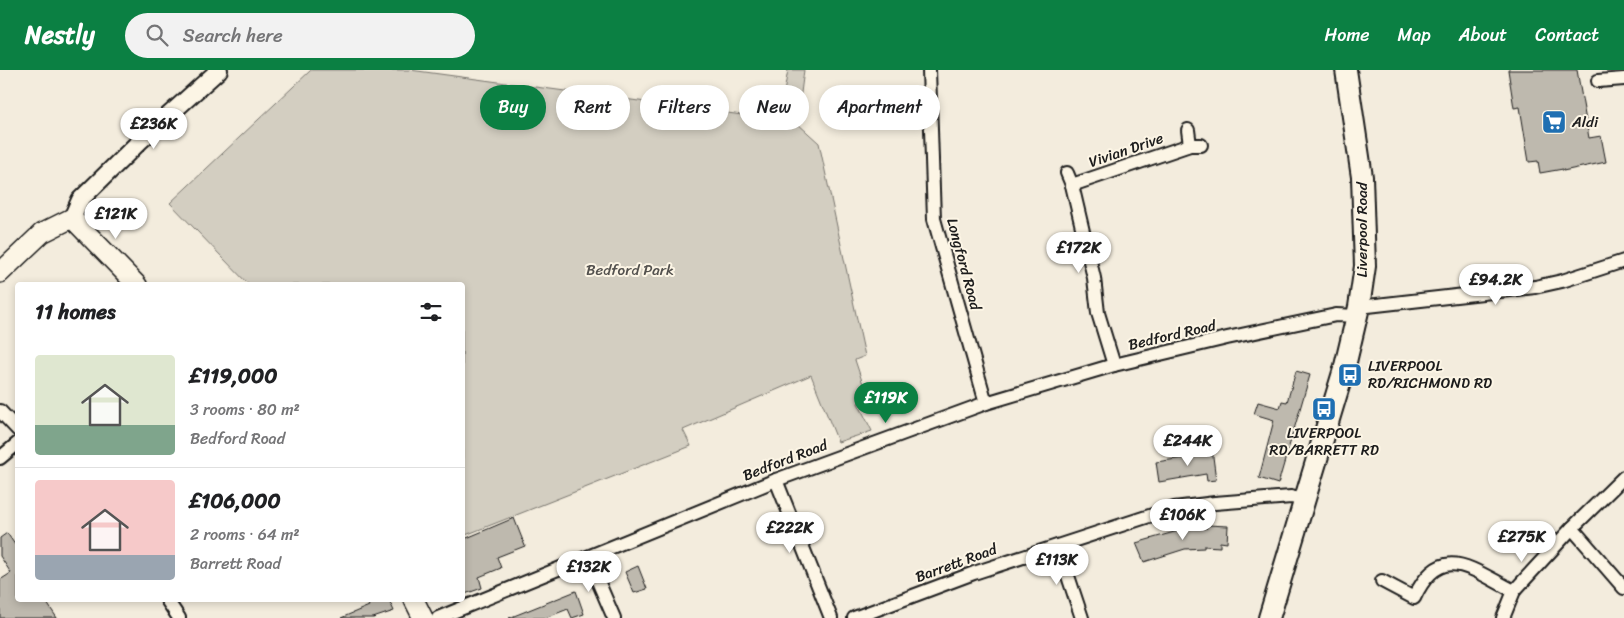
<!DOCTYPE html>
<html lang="en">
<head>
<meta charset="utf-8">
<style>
	body { margin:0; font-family:Sriracha,sans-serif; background:#f2f2f2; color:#202124; height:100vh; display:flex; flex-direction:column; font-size:19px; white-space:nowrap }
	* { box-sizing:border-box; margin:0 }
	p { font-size:16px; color:#757577 }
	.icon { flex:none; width:28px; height:28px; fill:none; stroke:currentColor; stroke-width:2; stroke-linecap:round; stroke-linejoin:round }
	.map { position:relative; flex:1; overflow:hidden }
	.drawer { position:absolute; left:15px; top:212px; width:450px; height:320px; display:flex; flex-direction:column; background:#fff; border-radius:5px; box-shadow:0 2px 8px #0003 }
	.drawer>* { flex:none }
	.banner { position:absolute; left:480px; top:15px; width:475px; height:45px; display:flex; gap:10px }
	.price { position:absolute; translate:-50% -42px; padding:0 11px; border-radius:18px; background:#fff; color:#222; font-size:16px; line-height:32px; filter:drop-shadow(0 1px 2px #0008) }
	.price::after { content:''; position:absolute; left:50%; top:30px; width:15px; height:11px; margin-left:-8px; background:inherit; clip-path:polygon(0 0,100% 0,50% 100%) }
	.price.selected { background:#0b8043; color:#fff }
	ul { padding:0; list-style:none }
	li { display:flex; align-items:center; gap:15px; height:125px; padding:0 20px }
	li+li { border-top:1px solid #e0e0e0 }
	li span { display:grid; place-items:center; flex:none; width:140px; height:100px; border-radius:5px; color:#555 }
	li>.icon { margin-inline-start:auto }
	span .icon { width:60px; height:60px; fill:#fffc; stroke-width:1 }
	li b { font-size:21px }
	h2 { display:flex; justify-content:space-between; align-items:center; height:60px; padding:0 20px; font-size:21px }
	.tag { padding:0 18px; border-radius:22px; background:#fff; box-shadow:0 2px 8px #0003; font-size:18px; line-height:45px }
	.tag.selected { background:#0b8043; color:#fff }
	header { display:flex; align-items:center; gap:30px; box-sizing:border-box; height:70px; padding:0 25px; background:#0b8043; color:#fff }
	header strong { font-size:24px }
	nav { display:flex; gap:28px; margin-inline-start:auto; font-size:18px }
	.search { width:350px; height:45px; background:#f2f2f2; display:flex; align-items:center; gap:12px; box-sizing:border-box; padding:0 18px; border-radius:28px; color:#757577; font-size:19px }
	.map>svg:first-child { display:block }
	.green { fill:#d3cec1; stroke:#78756e }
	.building { fill:#beb9ae; stroke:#1c1c1c }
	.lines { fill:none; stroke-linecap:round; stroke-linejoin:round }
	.minor-casing { stroke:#1c1c1c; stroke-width:16 }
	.tertiary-casing { stroke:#1c1c1c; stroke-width:20 }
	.secondary-casing { stroke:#1c1c1c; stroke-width:22 }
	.primary-casing { stroke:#1c1c1c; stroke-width:24 }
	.minor { stroke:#fcf5e5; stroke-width:12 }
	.tertiary { stroke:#fcf5e5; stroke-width:16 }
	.secondary { stroke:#fcf5e5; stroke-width:19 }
	.primary { stroke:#fcf5e5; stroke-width:20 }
	.labels { text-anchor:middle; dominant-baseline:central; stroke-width:4; stroke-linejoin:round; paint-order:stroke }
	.poi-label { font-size:15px; fill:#1c1c1c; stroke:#fcf5e5; text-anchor:start }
	.street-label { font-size:15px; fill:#1c1c1c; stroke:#fcf5e5 }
	.park-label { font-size:15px; fill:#53514e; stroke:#fcf5e5 }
</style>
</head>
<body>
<header>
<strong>Nestly</strong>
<div class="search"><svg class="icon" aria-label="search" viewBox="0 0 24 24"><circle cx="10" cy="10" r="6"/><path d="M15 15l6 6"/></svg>Search here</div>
<nav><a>Home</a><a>Map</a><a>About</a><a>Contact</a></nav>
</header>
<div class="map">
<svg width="1624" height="548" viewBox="0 0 1624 548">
	<rect width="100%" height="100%" fill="#f3ecdd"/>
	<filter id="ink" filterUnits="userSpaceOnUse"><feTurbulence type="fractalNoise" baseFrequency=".02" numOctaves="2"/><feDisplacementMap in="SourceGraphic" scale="10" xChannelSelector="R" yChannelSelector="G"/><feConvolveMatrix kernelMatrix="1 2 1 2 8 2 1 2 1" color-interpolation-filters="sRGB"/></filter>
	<g filter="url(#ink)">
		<path class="green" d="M 311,0 L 410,0 L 779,50 L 788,0 L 804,0 L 797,53 L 819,73 L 865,286 L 855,290 L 868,329 L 858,333 L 872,361 L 838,372 L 811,305 L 683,360 L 691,376 L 463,466 L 462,215 L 249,215 L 170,133 Z"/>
		<g class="building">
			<path d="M 1508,0 L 1577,0 L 1589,68 L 1601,66 L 1606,92 L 1563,101 L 1563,99 L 1540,103 L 1538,91 L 1529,92 L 1520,37 L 1514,38 Z"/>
			<path d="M 1296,301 L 1310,305 L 1278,414 L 1259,408 L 1274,350 L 1254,344 L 1258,332 L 1280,338 L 1282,331 L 1287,332 Z"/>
			<path d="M 1212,379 L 1216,410 L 1207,411 L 1206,404 L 1159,412 L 1156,392 L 1203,385 L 1203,380 Z"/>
			<path d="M 514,448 L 525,476 L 497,487 L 501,498 L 479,507 L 482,518 L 462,525 L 462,470 Z"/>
			<path d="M 1207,455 L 1228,456 L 1227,473 L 1220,472 L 1220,477 L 1204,476 L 1204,478 L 1185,479 L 1144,492 L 1136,473 L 1188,458 L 1207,458 Z"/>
			<path d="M 7,463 L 18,479 L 18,530 L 45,530 L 57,548 L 0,548 L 0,510 L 11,503 L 0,486 L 0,468 Z"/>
			<path d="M 638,496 L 647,519 L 634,523 L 625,502 Z"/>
			<path d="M 576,521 L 584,544 L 572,548 L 568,539 L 545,548 L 509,548 Z"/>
			<path d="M 377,530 L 389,530 L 394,541 L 373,548 L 341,548 L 369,536 L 368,534 Z"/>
		</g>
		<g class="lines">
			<defs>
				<g id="minor">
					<path d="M 929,0 L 934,149 L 986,333"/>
					<path d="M 1598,11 L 1624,9"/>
					<path d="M 1188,60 L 1190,75"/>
					<path d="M 1067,103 L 1072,115 L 1094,208 L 1098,243 L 1114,295"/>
					<path d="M 1072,115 L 1190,75 L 1201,75"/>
					<path d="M 1359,237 L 1535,217 L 1562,211 L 1624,191"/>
					<path d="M 0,341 L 18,360"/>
					<path d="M 0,388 L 18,373"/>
					<path d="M 776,410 L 831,548"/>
					<path d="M 1572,458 L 1624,518"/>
					<path d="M 1058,476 L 1082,548"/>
					<path d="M 588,488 L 614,548"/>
					<path d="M 1382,511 L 1414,528 C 1441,470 1472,500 1514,521"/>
					<path d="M 167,530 L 179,548"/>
					<path d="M 438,548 L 776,410 L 986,333 L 1114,295 L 1227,268 L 1336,245 L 1357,246"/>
					<path d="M 854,548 L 974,503 L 1174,438 L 1215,433 L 1291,427 L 1304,430"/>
					<path d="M 1503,548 L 1514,521 L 1572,458 L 1624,407"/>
				</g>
				<path id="tertiary" d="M 72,148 L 80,130 L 140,71 L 219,0"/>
				<g id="secondary">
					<path d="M 0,203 L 42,163 L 72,148 L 137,215"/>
					<path d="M 414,530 L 423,548"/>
				</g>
				<path id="primary" d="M 1269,548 L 1345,296 L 1359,237 L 1365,196 L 1362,107 L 1346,0"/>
			</defs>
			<use href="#minor" class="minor-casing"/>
			<use href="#tertiary" class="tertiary-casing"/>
			<use href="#secondary" class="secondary-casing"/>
			<use href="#primary" class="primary-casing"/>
			<use href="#minor" class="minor"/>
			<use href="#tertiary" class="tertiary"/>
			<use href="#secondary" class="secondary"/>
			<use href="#primary" class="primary"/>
		</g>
	</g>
	<defs>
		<symbol id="supermarket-square" viewBox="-11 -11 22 22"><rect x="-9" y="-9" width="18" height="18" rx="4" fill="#1f6fb2" stroke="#fcf5e5"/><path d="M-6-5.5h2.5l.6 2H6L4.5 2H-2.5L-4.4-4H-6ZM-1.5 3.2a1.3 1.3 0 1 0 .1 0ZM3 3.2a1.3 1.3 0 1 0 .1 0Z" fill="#fff"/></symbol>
		<symbol id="bus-square" viewBox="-11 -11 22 22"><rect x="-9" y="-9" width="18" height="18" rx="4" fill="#1f6fb2" stroke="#fcf5e5"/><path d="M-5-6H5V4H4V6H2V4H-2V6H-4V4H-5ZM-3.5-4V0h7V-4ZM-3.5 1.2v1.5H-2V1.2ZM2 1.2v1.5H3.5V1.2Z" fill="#fff"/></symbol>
	</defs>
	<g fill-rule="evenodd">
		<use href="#supermarket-square" x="1540" y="38" width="28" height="28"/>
		<use href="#bus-square" x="1336" y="291" width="28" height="28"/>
		<use href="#bus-square" x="1310" y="325" width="28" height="28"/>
	</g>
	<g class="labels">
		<g class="poi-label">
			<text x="1572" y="52">Aldi</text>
			<text x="1368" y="296">LIVERPOOL<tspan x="1368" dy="17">RD/RICHMOND RD</tspan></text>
			<text x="1324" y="363" text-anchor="middle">LIVERPOOL<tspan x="1324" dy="17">RD/BARRETT RD</tspan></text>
		</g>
		<g class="street-label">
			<text transform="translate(1126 80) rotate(-19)">Vivian Drive</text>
			<text transform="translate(1362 160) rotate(-90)">Liverpool Road</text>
			<text transform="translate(964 194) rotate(75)">Longford Road</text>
			<text transform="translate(1172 265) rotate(-13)">Bedford Road</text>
			<text transform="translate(785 390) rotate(-21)">Bedford Road</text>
			<text transform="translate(956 493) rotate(-20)">Barrett Road</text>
		</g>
		<g class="park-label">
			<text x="630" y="200">Bedford Park</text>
		</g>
	</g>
</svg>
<b class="price" style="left:154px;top:80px">£236K</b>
<b class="price" style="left:116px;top:170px">£121K</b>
<b class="price" style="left:1079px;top:204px">£172K</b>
<b class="price" style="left:1496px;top:236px">£94.2K</b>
<b class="price selected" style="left:886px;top:354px">£119K</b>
<b class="price" style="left:1188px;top:397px">£244K</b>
<b class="price" style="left:1183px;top:471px">£106K</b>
<b class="price" style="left:790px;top:484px">£222K</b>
<b class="price" style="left:1522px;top:493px">£275K</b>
<b class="price" style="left:1057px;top:516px">£113K</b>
<b class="price" style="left:589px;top:523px">£132K</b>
<div class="banner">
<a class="tag selected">Buy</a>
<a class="tag">Rent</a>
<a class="tag">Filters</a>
<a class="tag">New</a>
<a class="tag">Apartment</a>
</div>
<section class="drawer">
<h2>11 homes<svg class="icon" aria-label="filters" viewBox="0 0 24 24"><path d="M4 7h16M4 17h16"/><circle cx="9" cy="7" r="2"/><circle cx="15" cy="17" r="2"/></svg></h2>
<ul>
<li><span style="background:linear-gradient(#dfe7d0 70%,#7fa58c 0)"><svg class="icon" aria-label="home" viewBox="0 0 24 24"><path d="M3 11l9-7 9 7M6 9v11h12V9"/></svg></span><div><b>£119,000</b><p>3 rooms · 80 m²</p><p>Bedford Road</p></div></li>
<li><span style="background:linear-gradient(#f6c9c9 75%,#9aa5b1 0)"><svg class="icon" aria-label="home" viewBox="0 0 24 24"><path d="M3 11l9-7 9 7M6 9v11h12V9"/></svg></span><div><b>£106,000</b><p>2 rooms · 64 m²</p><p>Barrett Road</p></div></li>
</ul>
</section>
</div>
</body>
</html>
